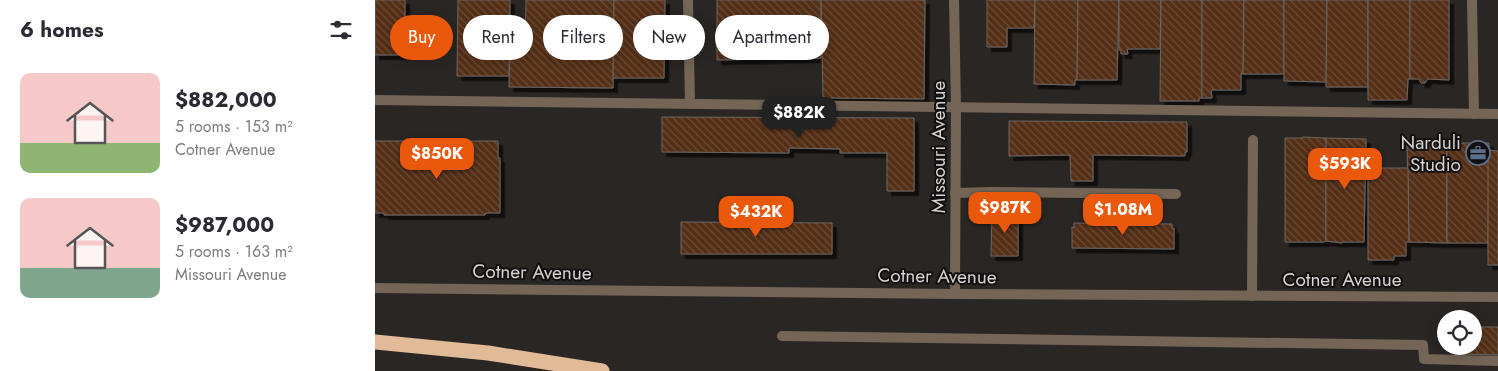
<!DOCTYPE html>
<html lang="en">
<head>
<meta charset="utf-8">
<style>
	body { margin:0; font-family:Jost,sans-serif; background:#f7f7f7; color:#2b2b33; height:100vh; display:flex; flex-direction:column; font-size:19px; white-space:nowrap }
	* { box-sizing:border-box; margin:0 }
	p { font-size:16px; color:#7c7c81 }
	.icon { flex:none; width:28px; height:28px; fill:none; stroke:currentColor; stroke-width:2; stroke-linecap:round; stroke-linejoin:round }
	.map { position:relative; flex:1; overflow:hidden }
	.drawer { display:flex; flex-direction:column; background:#fff; width:375px }
	.drawer>* { flex:none }
	.guide { position:absolute; left:15px; top:15px; width:475px; height:45px; display:flex; gap:10px }
	.fabs { position:absolute; left:1062px; top:310px; display:grid; gap:10px }
	.fabs a { display:grid; place-items:center; width:45px; height:45px; border-radius:50%; background:#fff; box-shadow:0 2px 12px #0003; font-size:25px }
	.price { position:absolute; translate:-50% -42px; padding:0 11px; border-radius:10px; background:#ea580c; color:#fff; font-size:16px; line-height:32px; filter:drop-shadow(0 1px 2px #0008) }
	.price::after { content:''; position:absolute; left:50%; top:30px; width:15px; height:11px; margin-left:-8px; background:inherit; clip-path:polygon(0 0,100% 0,50% 100%) }
	.price.active { background:#222; color:#fff }
	ul { padding:0; list-style:none }
	li { display:flex; align-items:center; gap:15px; height:125px; padding:0 20px }
	li span { display:grid; place-items:center; flex:none; width:140px; height:100px; border-radius:10px; color:#555 }
	li>.icon { margin-inline-start:auto }
	span .icon { width:60px; height:60px; fill:#fffc; stroke-width:1 }
	li b { font-size:21px }
	h2 { display:flex; justify-content:space-between; align-items:center; height:60px; padding:0 20px; font-size:21px }
	.pill { padding:0 18px; border-radius:22px; background:#fff; box-shadow:0 2px 12px #0003; font-size:18px; line-height:45px }
	.pill.active { background:#ea580c; color:#fff }
	main { display:flex; flex:1; min-height:0 }
	.map>svg:first-child { display:block }
	.building { fill:url(#building-back-hatch); stroke:#6b6764; filter:url(#shadow) }
	.lines { fill:none; stroke-linecap:round; stroke-linejoin:round }
	.service { stroke:#746557; stroke-width:10 }
	.minor { stroke:#746557; stroke-width:10 }
	.motorway { stroke:#e1bb97; stroke-width:15 }
	.labels { text-anchor:middle; dominant-baseline:central; stroke-width:4; stroke-linejoin:round; paint-order:stroke }
	.poi-label { font-size:19px; fill:#d5d3d1; stroke:#110f0f; text-anchor:end }
	.street-label { font-size:19px; fill:#d5d3d1; stroke:#110f0f }
</style>
</head>
<body>
<main>
<section class="drawer">
<h2>6 homes<svg class="icon" aria-label="filters" viewBox="0 0 24 24"><path d="M4 7h16M4 17h16"/><circle cx="9" cy="7" r="2"/><circle cx="15" cy="17" r="2"/></svg></h2>
<ul>
<li><span style="background:linear-gradient(#f6c9c9 70%,#8fb573 0)"><svg class="icon" aria-label="home" viewBox="0 0 24 24"><path d="M3 11l9-7 9 7M6 9v11h12V9"/></svg></span><div><b>$882,000</b><p>5 rooms · 153 m²</p><p>Cotner Avenue</p></div></li>
<li><span style="background:linear-gradient(#f6c9c9 70%,#7fa58c 0)"><svg class="icon" aria-label="home" viewBox="0 0 24 24"><path d="M3 11l9-7 9 7M6 9v11h12V9"/></svg></span><div><b>$987,000</b><p>5 rooms · 163 m²</p><p>Missouri Avenue</p></div></li>
</ul>
</section>
<div class="map">
<svg width="1123" height="371" viewBox="0 0 1123 371">
	<defs>
		<pattern id="building-back-hatch" width="6" height="6" patternUnits="userSpaceOnUse" patternTransform="scale(1.25)"><rect width="6" height="6" fill="#542f17"/><path d="M-1 5l2 2M0 0l6 6M5-1l2 2" fill="none" stroke="#6c4c38"/></pattern>
		<filter id="shadow"><feDropShadow dx="4.5" dy="4.5" stdDeviation="0" flood-color="#0009"/></filter>
	</defs>
	<rect width="100%" height="100%" fill="#2a2624"/>
	<g class="building">
		<rect x="0" y="0" width="30" height="55"/>
		<path d="M 83,0 L 135,0 L 134,76 L 82,76 Z"/>
		<path d="M 151,0 L 239,0 L 238,88 L 134,87 L 135,53 L 150,53 Z"/>
		<path d="M 239,0 L 290,0 L 289,78 L 238,78 Z"/>
		<path d="M 342,0 L 446,0 L 446,58 L 342,60 Z"/>
		<path d="M 446,0 L 550,0 L 549,99 L 448,98 Z"/>
		<path d="M 612,0 L 660,0 L 659,28 L 632,28 L 632,47 L 612,47 Z"/>
		<path d="M 660,0 L 703,0 L 702,80 L 700,80 L 700,85 L 659,84 Z"/>
		<path d="M 703,0 L 744,0 L 742,80 L 702,80 Z"/>
		<path d="M 744,0 L 786,0 L 785,49 L 752,49 L 753,54 L 746,54 L 746,50 L 744,50 Z"/>
		<path d="M 786,0 L 827,0 L 827,98 L 824,98 L 824,101 L 785,101 Z"/>
		<path d="M 827,0 L 869,0 L 868,74 L 866,73 L 866,90 L 836,90 L 837,98 L 827,98 Z"/>
		<path d="M 869,0 L 909,0 L 909,74 L 868,74 Z"/>
		<path d="M 909,0 L 952,0 L 951,82 L 909,81 Z"/>
		<path d="M 952,0 L 993,0 L 993,87 L 951,87 Z"/>
		<path d="M 993,0 L 1035,0 L 1035,79 L 1033,79 L 1032,100 L 993,100 Z"/>
		<path d="M 1035,0 L 1074,0 L 1074,80 L 1053,79 L 1050,83 L 1046,83 L 1044,79 L 1035,79 Z"/>
		<path d="M 287,117 L 539,118 L 539,191 L 512,191 L 512,153 L 465,153 L 465,149 L 414,148 L 414,153 L 287,152 Z"/>
		<path d="M 634,121 L 812,122 L 812,152 L 810,152 L 810,156 L 718,155 L 718,181 L 696,181 L 695,155 L 634,156 Z"/>
		<path d="M 928,137 L 951,138 L 951,241 L 949,242 L 910,242 L 910,138 L 928,138 Z"/>
		<path d="M 951,138 L 991,139 L 989,242 L 967,242 L 967,243 L 951,241 Z"/>
		<path d="M 0,141 L 38,141 L 39,156 L 80,156 L 80,141 L 123,141 L 123,158 L 125,158 L 125,213 L 110,213 L 110,215 L 9,215 L 9,213 L 0,213 Z"/>
		<path d="M 1032,143 L 1072,143 L 1072,243 L 1034,242 Z"/>
		<path d="M 1072,143 L 1114,143 L 1113,243 L 1072,243 Z"/>
		<path d="M 1113,150 L 1123,151 L 1123,265 L 1113,265 Z"/>
		<path d="M 993,168 L 1033,168 L 1034,242 L 1031,242 L 1031,256 L 1019,256 L 1019,260 L 993,260 Z"/>
		<path d="M 617,212 L 643,212 L 643,256 L 616,256 Z"/>
		<path d="M 306,222 L 457,223 L 457,254 L 306,254 Z"/>
		<path d="M 699,223 L 797,224 L 797,229 L 799,228 L 799,249 L 697,248 L 697,227 L 699,228 Z"/>
		<path d="M 1099,327 L 1123,327 L 1123,355 L 1083,354 L 1083,346 L 1099,346 Z"/>
	</g>
	<g class="lines">
		<g class="service">
			<path d="M 313,0 L 315,104"/>
			<path d="M 1097,0 L 1099,114"/>
			<path d="M 0,100 L 1123,114"/>
			<path d="M 580,193 L 617,192 L 801,194"/>
			<path d="M 877,296 L 878,140"/>
			<path d="M 407,336 L 1048,345 L 1049,359 L 1123,361"/>
		</g>
		<g class="minor">
			<path d="M 579,0 L 581,107 L 580,294"/>
			<path d="M 0,288 L 580,294 L 1123,297"/>
		</g>
		<path class="motorway" d="M 0,342 L 113,353 L 227,371"/>
	</g>
	<defs>
		<symbol id="office-ring" viewBox="-11 -11 22 22"><circle r="9.5" fill="#110f0f" stroke="#5c6f8a" stroke-width="1.5"/><path d="M-6-3h4V-5.5h4V-3h4V5H-6ZM-1-4.5V-3h2v-1.5ZM-6 0V1H6V0Z" fill="#5c6f8a"/></symbol>
	</defs>
	<g fill-rule="evenodd">
		<use href="#office-ring" x="1089" y="139" width="28" height="28"/>
	</g>
	<g class="labels">
		<g class="poi-label">
			<text x="1086" y="142">Narduli<tspan x="1086" dy="22">Studio</tspan></text>
		</g>
		<g class="street-label">
			<text transform="translate(563 147) rotate(-90)">Missouri Avenue</text>
			<text transform="translate(157 272) rotate(1)">Cotner Avenue</text>
			<text transform="translate(562 276) rotate(1)">Cotner Avenue</text>
			<text x="967" y="279">Cotner Avenue</text>
		</g>
	</g>
</svg>
<div class="fabs">
<a><svg class="icon" aria-label="locate" viewBox="0 0 24 24"><circle cx="12" cy="12" r="6"/><path d="M12 2v4M12 18v4M2 12h4M18 12h4"/></svg></a>
</div>
<b class="price active" style="left:424px;top:139px">$882K</b>
<b class="price" style="left:62px;top:180px">$850K</b>
<b class="price" style="left:970px;top:190px">$593K</b>
<b class="price" style="left:630px;top:234px">$987K</b>
<b class="price" style="left:748px;top:236px">$1.08M</b>
<b class="price" style="left:381px;top:238px">$432K</b>
<div class="guide">
<a class="pill active">Buy</a>
<a class="pill">Rent</a>
<a class="pill">Filters</a>
<a class="pill">New</a>
<a class="pill">Apartment</a>
</div>
</div>
</main>
</body>
</html>
